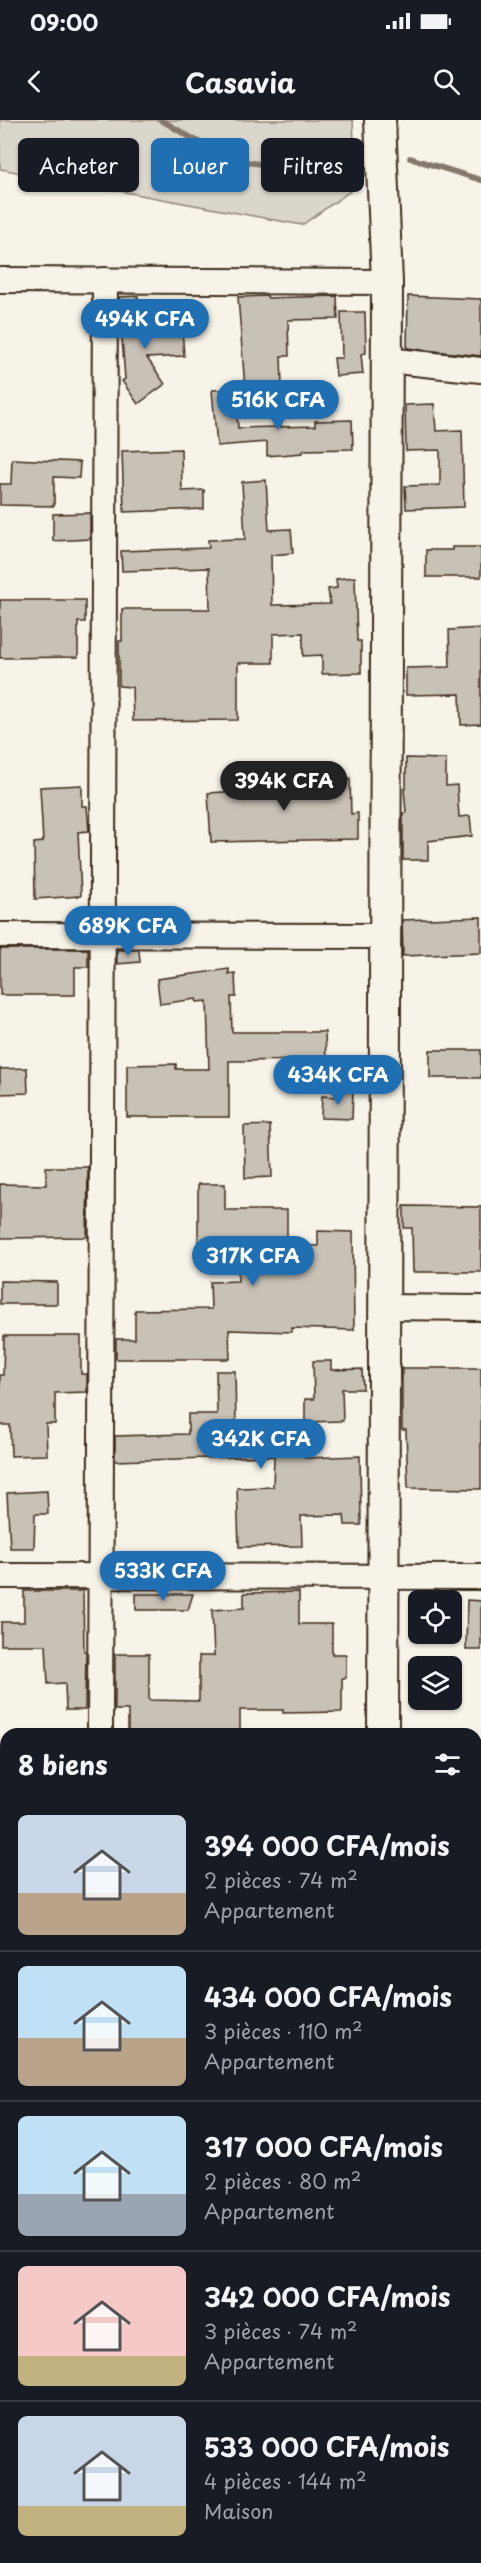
<!DOCTYPE html>
<html lang="fr">
<head>
<meta charset="utf-8">
<style>
	body { margin:0; font-family:"Playpen Sans",sans-serif; background:#242831; color:#f1f3f6; height:100vh; display:flex; flex-direction:column; font-size:22px; white-space:nowrap }
	* { box-sizing:border-box; margin:0 }
	p { font-size:20px; color:#9ea1a6 }
	.icon { flex:none; width:33px; height:33px; fill:none; stroke:currentColor; stroke-width:2; stroke-linecap:round; stroke-linejoin:round }
	.map { position:relative; flex:1; overflow:hidden }
	.panel { position:absolute; left:0px; top:1608px; width:482px; height:836px; display:flex; flex-direction:column; background:#171b24; border-radius:18px 18px 0 0; box-shadow:0 2px 4px #0004 }
	.panel>* { flex:none }
	.guide { position:absolute; left:18px; top:18px; width:446px; height:54px; display:flex; gap:12px }
	.controls { position:absolute; left:408px; top:1470px; display:grid; gap:12px }
	.controls a { display:grid; place-items:center; width:54px; height:54px; border-radius:9px; background:#171b24; box-shadow:0 2px 4px #0004; font-size:30px }
	.price { position:absolute; translate:-50% -51px; padding:0 14px; border-radius:21px; background:#1f6fb2; color:#fff; font-size:20px; line-height:39px; filter:drop-shadow(0 2px 3px #0008) }
	.price::after { content:''; position:absolute; left:50%; top:36px; width:18px; height:14px; margin-left:-9px; background:inherit; clip-path:polygon(0 0,100% 0,50% 100%) }
	.price.active { background:#222; color:#fff }
	ul { padding:0; list-style:none }
	li { display:flex; align-items:center; gap:18px; height:150px; padding:0 18px }
	li+li { border-top:2px solid #363941 }
	li span { display:grid; place-items:center; flex:none; width:168px; height:120px; border-radius:9px; color:#555 }
	li>.icon { margin-inline-start:auto }
	span .icon { width:72px; height:72px; fill:#fffc; stroke-width:1 }
	li b { font-size:26px }
	h2 { display:flex; justify-content:space-between; align-items:center; height:72px; padding:0 18px; font-size:26px }
	.tag { padding:0 21px; border-radius:9px; background:#171b24; box-shadow:0 2px 4px #0004; font-size:21px; line-height:54px }
	.tag.active { background:#1f6fb2; color:#fff }
	.status { display:flex; justify-content:space-between; align-items:center; height:42px; padding:0 30px; background:#171b24; direction:ltr }
	.status svg { height:16px; fill:currentColor }
	header { display:flex; justify-content:space-between; align-items:center; height:78px; padding:0 18px; background:#171b24; font-size:27px; font-weight:700 }
	.map>svg:first-child { display:block }
	.green { fill:#dbd6cb; stroke:#8b8074; stroke-width:1.5 }
	.lines { fill:none; stroke-linecap:round; stroke-linejoin:round }
	.stream { stroke:#84786c; stroke-width:6 }
	.building { fill:#c8c1b6; stroke:#3b2a1e; stroke-width:1.5 }
	.minor-casing { stroke:#3b2a1e; stroke-width:28 }
	.tertiary-casing { stroke:#3b2a1e; stroke-width:34 }
	.minor { stroke:#f7f3e8; stroke-width:24 }
	.tertiary { stroke:#f7f3e8; stroke-width:30 }
</style>
</head>
<body>
<div class="status"><b>09:00</b><svg viewBox="0 0 49 12"><path d="M0 12V9h3v3zM5 12V6h3v6zM10 12V3h3v9zM15 12V0h3v12zM26 1h20v11H26zM47 4h2v5h-2z"/></svg></div>
<header><svg class="icon" aria-label="back" viewBox="0 0 24 24"><path d="M15 5l-7 7 7 7"/></svg>Casavia<svg class="icon" aria-label="search" viewBox="0 0 24 24"><circle cx="10" cy="10" r="6"/><path d="M15 15l6 6"/></svg></header>
<div class="map">
<svg width="481" height="2443" viewBox="0 0 481 2443">
	<rect width="100%" height="100%" fill="#f7f3e8"/>
	<filter id="ink" filterUnits="userSpaceOnUse"><feTurbulence type="fractalNoise" baseFrequency=".0167" numOctaves="2"/><feDisplacementMap in="SourceGraphic" scale="12" xChannelSelector="R" yChannelSelector="G"/><feConvolveMatrix kernelMatrix="1 2 1 2 8 2 1 2 1" color-interpolation-filters="sRGB"/></filter>
	<g filter="url(#ink)">
		<path class="green" d="M 0,0 L 353,0 L 356,67 L 302,105 L 0,49 Z"/>
		<g class="lines">
			<g class="stream">
				<path d="M 161,0 C 191,17 227,43 263,44 C 294,46 337,39 369,37"/>
				<path d="M 410,38 L 481,60"/>
			</g>
		</g>
		<g class="building">
			<path d="M 138,176 L 141,210 L 182,208 L 184,236 L 147,238 L 165,264 L 138,284 L 122,261 L 125,259 L 119,177 Z"/>
			<path d="M 267,176 L 268,178 L 337,176 L 338,199 L 288,200 L 289,236 L 281,236 L 282,266 L 245,268 L 238,177 Z"/>
			<path d="M 408,176 L 481,179 L 481,236 L 407,228 Z"/>
			<path d="M 341,192 L 365,192 L 366,233 L 361,234 L 363,254 L 336,256 L 334,238 L 342,238 Z"/>
			<path d="M 235,269 L 238,308 L 315,306 L 315,301 L 352,300 L 353,329 L 303,330 L 303,333 L 267,336 L 267,322 L 217,326 L 212,270 Z"/>
			<path d="M 434,284 L 436,311 L 462,310 L 464,387 L 406,389 L 405,366 L 440,365 L 440,330 L 406,331 L 405,285 Z"/>
			<path d="M 181,329 L 182,371 L 204,370 L 204,389 L 124,392 L 122,331 Z"/>
			<path d="M 12,339 L 80,342 L 79,358 L 54,357 L 54,386 L 0,385 L 0,364 L 11,364 Z"/>
			<path d="M 266,360 L 269,410 L 291,409 L 293,433 L 271,435 L 272,485 L 330,484 L 328,469 L 337,468 L 336,459 L 355,457 L 357,521 L 361,521 L 361,553 L 322,554 L 322,535 L 303,536 L 303,513 L 273,514 L 273,543 L 238,543 L 238,600 L 133,601 L 132,567 L 119,566 L 119,521 L 122,521 L 122,489 L 210,489 L 209,448 L 122,451 L 121,431 L 209,428 L 208,420 L 245,419 L 242,362 Z"/>
			<path d="M 90,393 L 90,419 L 53,421 L 53,394 Z"/>
			<path d="M 452,427 L 481,427 L 481,457 L 426,457 L 426,430 L 452,430 Z"/>
			<path d="M 0,480 L 85,480 L 85,502 L 78,502 L 78,537 L 0,538 Z"/>
			<path d="M 481,508 L 481,604 L 461,605 L 460,574 L 406,575 L 406,548 L 450,547 L 449,510 Z"/>
			<path d="M 406,638 L 446,639 L 446,666 L 457,665 L 459,697 L 470,696 L 472,716 L 428,721 L 428,740 L 403,740 L 403,693 L 406,693 L 404,669 L 406,669 Z"/>
			<path d="M 350,658 L 351,694 L 358,693 L 358,719 L 211,722 L 208,673 L 240,671 L 239,664 L 280,663 L 280,660 Z"/>
			<path d="M 82,665 L 82,686 L 87,686 L 89,711 L 78,712 L 81,776 L 35,779 L 34,723 L 43,722 L 40,667 Z"/>
			<path d="M 481,797 L 481,833 L 403,836 L 402,800 Z"/>
			<path d="M 0,829 L 88,829 L 88,847 L 75,847 L 75,875 L 0,875 Z"/>
			<path d="M 117,830 L 139,830 L 140,842 L 117,844 Z"/>
			<path d="M 229,849 L 229,854 L 235,853 L 236,877 L 231,877 L 232,912 L 325,912 L 326,940 L 229,941 L 229,997 L 127,997 L 127,945 L 176,944 L 176,949 L 209,949 L 207,881 L 197,882 L 196,879 L 160,884 L 157,859 Z"/>
			<rect x="430" y="930" width="51" height="28"/>
			<path d="M 27,948 L 28,973 L 0,974 L 0,949 Z"/>
			<path d="M 338,971 L 353,971 L 352,999 L 321,998 L 322,976 L 338,977 Z"/>
			<path d="M 270,1005 L 272,1057 L 245,1058 L 244,1006 Z"/>
			<path d="M 46,1047 L 88,1047 L 87,1117 L 0,1118 L 0,1064 L 46,1065 Z"/>
			<path d="M 198,1064 L 225,1064 L 225,1090 L 287,1090 L 287,1125 L 318,1126 L 318,1111 L 353,1112 L 354,1210 L 292,1208 L 292,1212 L 229,1210 L 230,1239 L 116,1239 L 116,1219 L 135,1219 L 135,1190 L 211,1189 L 210,1162 L 238,1161 L 237,1121 L 198,1121 Z"/>
			<path d="M 404,1086 L 481,1087 L 481,1152 L 413,1152 L 412,1108 L 404,1108 Z"/>
			<path d="M 0,1161 L 57,1162 L 57,1184 L 0,1184 Z"/>
			<path d="M 4,1216 L 81,1216 L 81,1254 L 87,1254 L 87,1272 L 55,1273 L 55,1304 L 46,1304 L 47,1335 L 11,1336 L 10,1305 L 0,1305 L 0,1255 L 3,1255 Z"/>
			<path d="M 313,1241 L 331,1241 L 331,1250 L 362,1249 L 363,1269 L 342,1269 L 343,1301 L 305,1302 L 305,1279 L 314,1279 Z"/>
			<path d="M 402,1248 L 481,1248 L 481,1369 L 408,1368 L 406,1310 L 402,1310 Z"/>
			<path d="M 216,1251 L 235,1251 L 236,1307 L 304,1304 L 305,1338 L 360,1336 L 361,1405 L 345,1405 L 344,1395 L 301,1396 L 302,1426 L 239,1427 L 237,1368 L 273,1367 L 274,1336 L 115,1341 L 115,1316 L 188,1314 L 188,1294 L 217,1294 Z"/>
			<path d="M 47,1371 L 48,1394 L 35,1394 L 34,1428 L 10,1428 L 7,1373 Z"/>
			<path d="M 24,1471 L 83,1471 L 84,1531 L 86,1531 L 85,1590 L 66,1590 L 65,1563 L 48,1564 L 46,1525 L 1,1525 L 1,1502 L 24,1502 Z"/>
			<path d="M 299,1472 L 299,1504 L 332,1504 L 332,1534 L 346,1534 L 346,1558 L 342,1558 L 342,1592 L 283,1593 L 283,1590 L 240,1590 L 240,1614 L 128,1613 L 128,1590 L 115,1590 L 115,1534 L 149,1534 L 149,1580 L 199,1581 L 199,1536 L 214,1536 L 212,1490 L 244,1488 L 244,1473 Z"/>
			<path d="M 136,1474 L 193,1474 L 188,1490 L 136,1490 Z"/>
			<path d="M 467,1480 L 481,1481 L 481,1530 L 466,1530 Z"/>
		</g>
		<g class="lines">
			<defs>
				<g id="minor">
					<path d="M 0,160 L 387,162"/>
					<path d="M 387,240 L 481,250"/>
					<path d="M 0,815 L 385,816"/>
					<path d="M 384,1187 L 481,1188"/>
					<path d="M 0,1456 L 481,1457"/>
					<path d="M 100,1614 L 105,160"/>
					<path d="M 0,2153 L 6,2153"/>
					<path d="M 476,2155 L 481,2155"/>
					<path d="M 0,2442 L 380,2443"/>
				</g>
				<g id="tertiary">
					<path d="M 380,0 L 387,162 L 383,1614"/>
					<path d="M 380,2443 L 380,2438"/>
				</g>
			</defs>
			<use href="#minor" class="minor-casing"/>
			<use href="#tertiary" class="tertiary-casing"/>
			<use href="#minor" class="minor"/>
			<use href="#tertiary" class="tertiary"/>
		</g>
	</g>
</svg>
<div class="controls">
<a><svg class="icon" aria-label="locate" viewBox="0 0 24 24"><circle cx="12" cy="12" r="6"/><path d="M12 2v4M12 18v4M2 12h4M18 12h4"/></svg></a>
<a><svg class="icon" aria-label="layers" viewBox="0 0 24 24"><path d="M12 4l9 5-9 5-9-5zM3 14l9 5 9-5"/></svg></a>
</div>
<b class="price" style="left:145px;top:230px">494K CFA</b>
<b class="price" style="left:278px;top:311px">516K CFA</b>
<b class="price active" style="left:284px;top:692px">394K CFA</b>
<b class="price" style="left:128px;top:837px">689K CFA</b>
<b class="price" style="left:338px;top:986px">434K CFA</b>
<b class="price" style="left:253px;top:1167px">317K CFA</b>
<b class="price" style="left:261px;top:1350px">342K CFA</b>
<b class="price" style="left:163px;top:1482px">533K CFA</b>
<div class="guide">
<a class="tag">Acheter</a>
<a class="tag active">Louer</a>
<a class="tag">Filtres</a>
</div>
<section class="panel">
<h2>8 biens<svg class="icon" aria-label="filters" viewBox="0 0 24 24"><path d="M4 7h16M4 17h16"/><circle cx="9" cy="7" r="2"/><circle cx="15" cy="17" r="2"/></svg></h2>
<ul>
<li><span style="background:linear-gradient(#c9d6e8 65%,#b9a48a 0)"><svg class="icon" aria-label="home" viewBox="0 0 24 24"><path d="M3 11l9-7 9 7M6 9v11h12V9"/></svg></span><div><b>394 000 CFA/mois</b><p>2 pièces · 74 m²</p><p>Appartement</p></div></li>
<li><span style="background:linear-gradient(#bfe0f5 60%,#b9a48a 0)"><svg class="icon" aria-label="home" viewBox="0 0 24 24"><path d="M3 11l9-7 9 7M6 9v11h12V9"/></svg></span><div><b>434 000 CFA/mois</b><p>3 pièces · 110 m²</p><p>Appartement</p></div></li>
<li><span style="background:linear-gradient(#bfe0f5 65%,#9aa5b1 0)"><svg class="icon" aria-label="home" viewBox="0 0 24 24"><path d="M3 11l9-7 9 7M6 9v11h12V9"/></svg></span><div><b>317 000 CFA/mois</b><p>2 pièces · 80 m²</p><p>Appartement</p></div></li>
<li><span style="background:linear-gradient(#f6c9c9 75%,#c2b280 0)"><svg class="icon" aria-label="home" viewBox="0 0 24 24"><path d="M3 11l9-7 9 7M6 9v11h12V9"/></svg></span><div><b>342 000 CFA/mois</b><p>3 pièces · 74 m²</p><p>Appartement</p></div></li>
<li><span style="background:linear-gradient(#c9d6e8 75%,#c2b280 0)"><svg class="icon" aria-label="home" viewBox="0 0 24 24"><path d="M3 11l9-7 9 7M6 9v11h12V9"/></svg></span><div><b>533 000 CFA/mois</b><p>4 pièces · 144 m²</p><p>Maison</p></div></li>
</ul>
</section>
</div>
</body>
</html>
